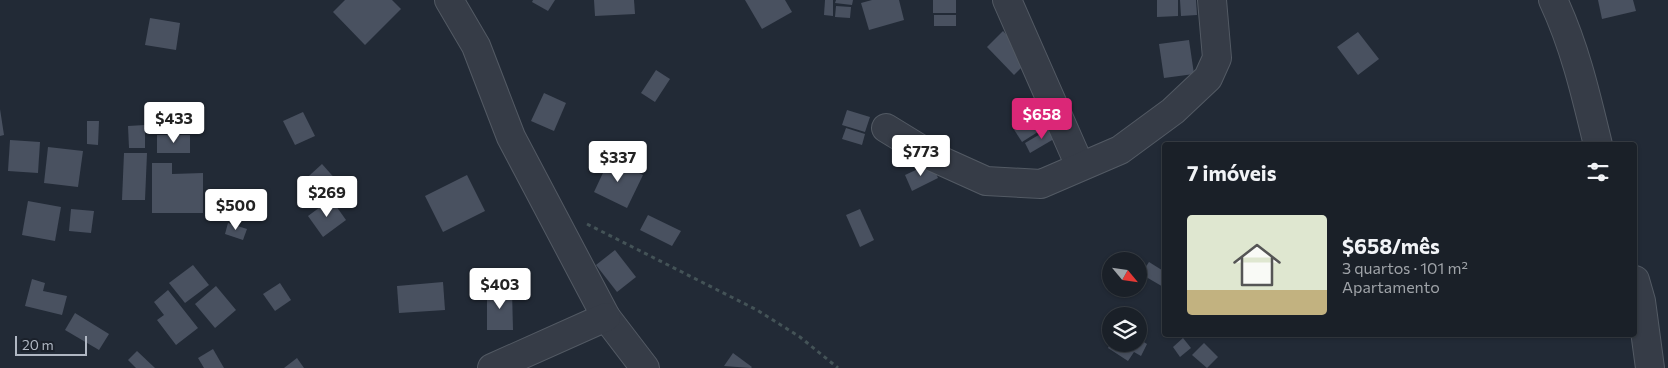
<!DOCTYPE html>
<html lang="pt">
<head>
<meta charset="utf-8">
<style>
	body { margin:0; font-family:Commissioner,sans-serif; background:#232830; color:#f1f3f6; height:100vh; display:flex; flex-direction:column; font-size:19px; white-space:nowrap }
	* { box-sizing:border-box; margin:0 }
	p { font-size:16px; color:#9fa3a8 }
	.icon { flex:none; width:28px; height:28px; fill:none; stroke:currentColor; stroke-width:2; stroke-linecap:round; stroke-linejoin:round }
	.map { position:relative; flex:1; overflow:hidden }
	.panel { position:absolute; left:1162px; top:142px; width:475px; height:195px; display:flex; flex-direction:column; background:#1a2028; border-radius:5px; box-shadow:0 1px 4px #0004,0 0 0 1px #383e45 }
	.panel>* { flex:none }
	.needle { width:32px; rotate:119deg }
	.tools { position:absolute; left:1102px; top:252px; display:grid; gap:10px }
	.tools a { display:grid; place-items:center; width:45px; height:45px; border-radius:50%; background:#1a2028; box-shadow:0 1px 4px #0004,0 0 0 1px #383e45; font-size:25px }
	.scale { position:absolute; left:15px; bottom:12px; width:72px; box-sizing:border-box; padding-left:5px; border:2px solid #b0b7c3; border-top:0; font-size:14px; line-height:18px; white-space:nowrap; color:#b0b7c3; -webkit-text-stroke:4px #1b212b; paint-order:stroke }
	.price { position:absolute; translate:-50% -42px; padding:0 11px; border-radius:5px; background:#fff; color:#222; font-size:16px; line-height:32px; filter:drop-shadow(0 1px 2px #0008) }
	.price::after { content:''; position:absolute; left:50%; top:30px; width:15px; height:11px; margin-left:-8px; background:inherit; clip-path:polygon(0 0,100% 0,50% 100%) }
	.price.selected { background:#db2777; color:#fff }
	ul { padding:0; list-style:none }
	li { display:flex; align-items:center; gap:15px; height:125px; padding:0 25px }
	li+li { border-top:1px solid #383e45 }
	li span { display:grid; place-items:center; flex:none; width:140px; height:100px; border-radius:5px; color:#555 }
	li>.icon { margin-inline-start:auto }
	span .icon { width:60px; height:60px; fill:#fffc; stroke-width:1 }
	li b { font-size:21px }
	h2 { display:flex; justify-content:space-between; align-items:center; height:60px; padding:0 25px; font-size:21px }
	.map>svg:first-child { display:block }
	.building { fill:#495160 }
	.lines { fill:none; stroke-linecap:round; stroke-linejoin:round }
	.street-casing { stroke:#535a64; stroke-width:30 }
	.path { stroke:#445357; stroke-width:3; stroke-dasharray:4 4; stroke-linecap:butt }
	.street { stroke:#363c47; stroke-width:28 }
</style>
</head>
<body>
<div class="map">
<svg width="1668" height="368" viewBox="0 0 1668 368">
	<rect width="100%" height="100%" fill="#222a36"/>
	<g class="building">
		<path d="M 345,0 L 392,0 L 401,9 L 365,45 L 333,12 Z"/>
		<path d="M 533,0 L 555,0 L 548,11 L 532,2 Z"/>
		<path d="M 594,0 L 634,0 L 635,14 L 595,16 Z"/>
		<path d="M 745,0 L 785,0 L 792,12 L 762,29 Z"/>
		<path d="M 825,0 L 833,0 L 833,16 L 824,15 Z"/>
		<path d="M 836,0 L 853,0 L 852,5 L 835,3 Z"/>
		<path d="M 872,0 L 899,0 L 904,20 L 869,30 L 861,3 Z"/>
		<rect x="933" y="0" width="23" height="13"/>
		<path d="M 1157,0 L 1178,0 L 1178,16 L 1157,17 Z"/>
		<path d="M 1180,0 L 1196,0 L 1197,15 L 1181,16 Z"/>
		<path d="M 1598,0 L 1633,0 L 1636,11 L 1602,19 Z"/>
		<path d="M 836,6 L 851,7 L 850,18 L 835,17 Z"/>
		<rect x="934" y="15" width="22" height="11"/>
		<path d="M 150,18 L 180,23 L 176,50 L 145,45 Z"/>
		<path d="M 1003,31 L 1030,59 L 1014,75 L 987,47 Z"/>
		<path d="M 1358,32 L 1379,59 L 1358,75 L 1337,47 Z"/>
		<path d="M 1189,40 L 1194,74 L 1164,78 L 1159,44 Z"/>
		<path d="M 656,70 L 670,79 L 655,102 L 641,93 Z"/>
		<path d="M 544,93 L 566,103 L 554,131 L 531,121 Z"/>
		<path d="M 0,109 L 4,135 L 0,136 Z"/>
		<path d="M 1043,109 L 1052,123 L 1022,142 L 1013,128 Z"/>
		<path d="M 847,110 L 870,117 L 865,132 L 842,125 Z"/>
		<path d="M 303,112 L 315,136 L 295,145 L 283,121 Z"/>
		<path d="M 87,121 L 99,121 L 98,145 L 87,144 Z"/>
		<path d="M 145,125 L 145,148 L 129,148 L 128,126 Z"/>
		<path d="M 1054,126 L 1059,136 L 1030,153 L 1025,143 Z"/>
		<path d="M 846,128 L 865,134 L 862,145 L 842,139 Z"/>
		<rect x="157" y="135" width="33" height="18"/>
		<path d="M 10,140 L 40,142 L 38,173 L 8,171 Z"/>
		<path d="M 48,147 L 83,151 L 78,187 L 44,183 Z"/>
		<path d="M 124,153 L 147,153 L 145,200 L 122,200 Z"/>
		<path d="M 610,158 L 643,175 L 627,208 L 594,192 Z"/>
		<path d="M 152,163 L 172,163 L 172,174 L 203,173 L 203,213 L 152,213 Z"/>
		<path d="M 931,163 L 938,178 L 912,191 L 905,175 Z"/>
		<path d="M 322,164 L 338,182 L 315,203 L 298,186 Z"/>
		<path d="M 467,175 L 485,211 L 443,232 L 425,196 Z"/>
		<path d="M 331,199 L 346,220 L 323,237 L 308,216 Z"/>
		<path d="M 28,201 L 61,207 L 55,241 L 22,235 Z"/>
		<path d="M 71,209 L 94,211 L 91,233 L 69,231 Z"/>
		<path d="M 860,209 L 874,240 L 860,247 L 846,215 Z"/>
		<path d="M 648,215 L 681,231 L 672,246 L 640,230 Z"/>
		<path d="M 228,223 L 247,229 L 243,240 L 225,234 Z"/>
		<path d="M 615,250 L 636,277 L 617,292 L 596,265 Z"/>
		<path d="M 1149,262 L 1165,272 L 1165,288 L 1141,274 Z"/>
		<path d="M 193,265 L 209,285 L 185,303 L 169,283 Z"/>
		<path d="M 1139,277 L 1146,281 L 1139,292 L 1133,289 L 1139,289 Z"/>
		<path d="M 32,279 L 45,283 L 43,291 L 67,296 L 62,315 L 25,306 Z"/>
		<path d="M 443,282 L 445,310 L 399,313 L 397,286 Z"/>
		<path d="M 280,283 L 291,300 L 275,311 L 263,294 Z"/>
		<path d="M 216,286 L 236,310 L 215,328 L 195,304 Z"/>
		<path d="M 168,290 L 198,328 L 176,345 L 157,320 L 164,315 L 154,302 Z"/>
		<path d="M 487,290 L 512,291 L 513,330 L 487,330 Z"/>
		<path d="M 75,313 L 109,334 L 99,350 L 65,330 Z"/>
		<path d="M 1183,338 L 1191,348 L 1180,357 L 1173,347 Z"/>
		<path d="M 1139,339 L 1147,344 L 1141,356 L 1134,352 L 1128,361 L 1108,348 L 1110,344 L 1139,344 Z"/>
		<path d="M 1204,343 L 1218,357 L 1207,368 L 1192,355 Z"/>
		<path d="M 213,349 L 224,368 L 204,368 L 198,358 Z"/>
		<path d="M 137,351 L 155,368 L 136,368 L 128,360 Z"/>
		<path d="M 733,353 L 752,367 L 751,368 L 724,366 Z"/>
		<path d="M 297,358 L 304,368 L 284,368 Z"/>
	</g>
	<g class="lines">
		<defs>
			<g id="street">
				<path d="M 449,0 L 476,46 L 511,137 L 606,317 L 645,368"/>
				<path d="M 1007,0 L 1080,166"/>
				<path d="M 1553,0 C 1575,47 1586,95 1598,145"/>
				<path d="M 886,128 L 935,158 L 986,181 L 1041,184 L 1120,150 L 1173,111 L 1208,78 L 1217,58 L 1212,0"/>
				<path d="M 1635,280 L 1641,301 L 1650,368"/>
				<path d="M 492,368 L 606,317"/>
			</g>
		</defs>
		<use href="#street" class="street-casing"/>
		<path class="path" d="M 587,224 L 757,310 L 800,337 L 838,368"/>
		<use href="#street" class="street"/>
	</g>
</svg>
<div class="tools">
<a><svg class="needle" viewBox="-14 -14 28 28"><path d="M0-13l5 13h-10z" fill="#e53935"/><path d="M0 13l5-13h-10z" fill="#9fa3a8"/></svg></a>
<a><svg class="icon" aria-label="layers" viewBox="0 0 24 24"><path d="M12 4l9 5-9 5-9-5zM3 14l9 5 9-5"/></svg></a>
</div>
<div class="scale">20 m</div>
<b class="price selected" style="left:1042px;top:140px">$658</b>
<b class="price" style="left:174px;top:144px">$433</b>
<b class="price" style="left:921px;top:177px">$773</b>
<b class="price" style="left:618px;top:183px">$337</b>
<b class="price" style="left:327px;top:218px">$269</b>
<b class="price" style="left:236px;top:231px">$500</b>
<b class="price" style="left:500px;top:310px">$403</b>
<section class="panel">
<h2>7 imóveis<svg class="icon" aria-label="filters" viewBox="0 0 24 24"><path d="M4 7h16M4 17h16"/><circle cx="9" cy="7" r="2"/><circle cx="15" cy="17" r="2"/></svg></h2>
<ul>
<li><span style="background:linear-gradient(#dfe7d0 75%,#c2b280 0)"><svg class="icon" aria-label="home" viewBox="0 0 24 24"><path d="M3 11l9-7 9 7M6 9v11h12V9"/></svg></span><div><b>$658/mês</b><p>3 quartos · 101 m²</p><p>Apartamento</p></div></li>
</ul>
</section>
</div>
</body>
</html>
